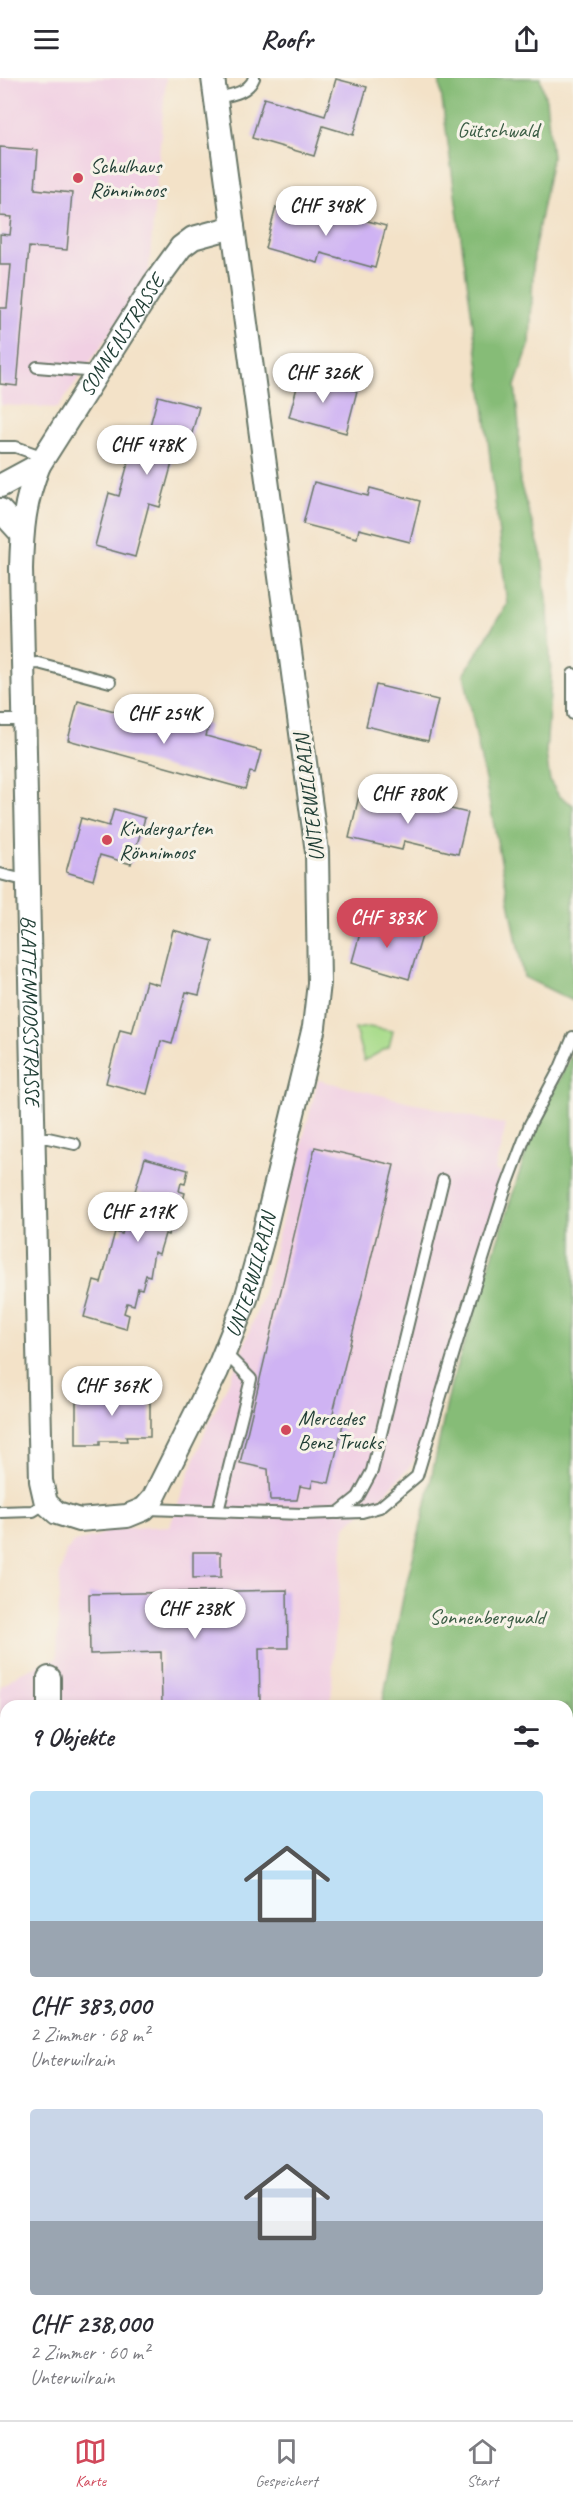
<!DOCTYPE html>
<html lang="de">
<head>
<meta charset="utf-8">
<style>
	body { margin:0; font-family:Caveat,sans-serif; background:#f2f2f3; color:#2b2b33; height:100vh; display:flex; flex-direction:column; font-size:22px; white-space:nowrap }
	* { box-sizing:border-box; margin:0 }
	p { font-size:20px; color:#7c7c81 }
	.icon { flex:none; width:33px; height:33px; fill:none; stroke:currentColor; stroke-width:2; stroke-linecap:round; stroke-linejoin:round }
	.map { position:relative; flex:1; overflow:hidden }
	.panel { position:absolute; left:0px; top:1622px; width:573px; height:722px; display:flex; flex-direction:column; background:#fff; border-radius:18px 18px 0 0; box-shadow:0 3px 9px #0003 }
	.panel>* { flex:none }
	.price { position:absolute; translate:-50% -51px; padding:0 14px; border-radius:21px; background:#fff; color:#222; font-size:20px; line-height:39px; filter:drop-shadow(0 2px 3px #0008) }
	.price::after { content:''; position:absolute; left:50%; top:36px; width:18px; height:14px; margin-left:-9px; background:inherit; clip-path:polygon(0 0,100% 0,50% 100%) }
	.price.on { background:#d1495b; color:#fff }
	ul { padding:0; list-style:none }
	li { display:grid; align-content:center; gap:12px; height:318px; padding:0 30px }
	li span { display:grid; place-items:center; height:186px; border-radius:6px; color:#555 }
	li>.icon { margin-inline-start:auto }
	span .icon { width:108px; height:108px; fill:#fffc; stroke-width:1 }
	li b { font-size:26px }
	h2 { display:flex; justify-content:space-between; align-items:center; height:72px; padding:0 30px; font-size:26px }
	header { display:flex; justify-content:space-between; align-items:center; height:78px; padding:0 30px; background:#fff; font-size:27px; font-weight:700 }
	.menu { display:flex; justify-content:space-around; align-items:center; height:84px; border-top:2px solid #e1e1e2; background:#fff; font-size:16px; color:#7c7c81 }
	.menu a { display:grid; justify-items:center; gap:3px }
	.menu .on { color:#d1495b }
	.map>svg:first-child { display:block }
	.built { fill:#f1d0e3 }
	.green { fill:#a9dc8b; stroke:#648c60; stroke-width:1.5 }
	.forest { fill:#86bc77; stroke:#527c56; stroke-width:1.5 }
	.building { fill:#cfb3f3 }
	.lines { fill:none; stroke-linecap:round; stroke-linejoin:round }
	.lane-casing { stroke:#697768; stroke-width:14 }
	.street-casing { stroke:#697768; stroke-width:26 }
	.lane { stroke:#fff; stroke-width:10 }
	.street { stroke:#fff; stroke-width:22 }
	.poi-dot { fill:#d1495b; stroke:#f7f3e8; stroke-width:2 }
	.labels { text-anchor:middle; dominant-baseline:central; stroke-width:6; stroke-linejoin:round; paint-order:stroke }
	.park-label { font-size:21px; fill:#3b5d45; stroke:#f7f3e8 }
	.poi-label { font-size:21px; fill:#1f3d34; stroke:#f7f3e8; text-anchor:start }
	.street-label { font-size:21px; fill:#1f3d34; stroke:#f7f3e8 }
</style>
</head>
<body>
<header><svg class="icon" aria-label="menu" viewBox="0 0 24 24"><path d="M4 6h16M4 12h16M4 18h16"/></svg>Roofr<svg class="icon" aria-label="share" viewBox="0 0 24 24"><path d="M12 15V3M7 8l5-5 5 5M5 13v7h14v-7"/></svg></header>
<div class="map">
<svg width="573" height="2342" viewBox="0 0 573 2342">
	<rect width="100%" height="100%" fill="#f7f3e8"/>
	<filter id="ink" filterUnits="userSpaceOnUse"><feTurbulence type="fractalNoise" baseFrequency=".0167" numOctaves="2"/><feDisplacementMap in="SourceGraphic" scale="12" xChannelSelector="R" yChannelSelector="G"/><feConvolveMatrix kernelMatrix="1 2 1 2 8 2 1 2 1" color-interpolation-filters="sRGB"/></filter>
	<filter id="wash" filterUnits="userSpaceOnUse"><feTurbulence type="fractalNoise" baseFrequency=".008" numOctaves="4" result="noise"/><feDisplacementMap in="SourceGraphic" scale="24" xChannelSelector="R" yChannelSelector="G"/><feGaussianBlur stdDeviation="1.35" result="paint"/><feColorMatrix in="noise" values="0 0 0 0 0 0 0 0 0 0 0 0 0 0 0 0 0 1.4 0 .05"/><feComposite in="paint" operator="in"/></filter>
	<g filter="url(#wash)">
		<rect width="100%" height="100%" fill="#f3e2c8"/>
		<g class="built">
			<path d="M 0,0 L 166,0 L 148,200 L 58,330 L 0,327 Z"/>
			<path d="M 318,1002 L 506,1047 L 495,1092 L 505,1098 L 436,1320 L 413,1385 L 385,1416 L 345,1448 L 334,1566 L 331,1627 L 6,1628 L 6,2337 L 344,2337 L 345,2342 L 0,2342 L 0,1609 L 21,1594 L 57,1580 L 60,1494 L 66,1474 L 74,1464 L 96,1459 L 110,1451 L 170,1448 L 203,1359 L 236,1288 L 262,1220 Z"/>
		</g>
		<path class="green" d="M 369,949 L 393,953 L 389,969 L 364,983 L 355,951 Z"/>
		<g class="forest">
			<path d="M 439,0 L 540,0 L 546,22 L 552,80 L 534,173 L 530,265 L 515,308 L 519,348 L 520,405 L 542,478 L 548,530 L 551,601 L 546,675 L 550,703 L 559,718 L 573,727 L 573,923 L 524,899 L 464,596 L 507,526 L 483,319 Z"/>
			<path d="M 573,974 L 573,2342 L 345,2342 L 344,2337 L 567,2337 L 567,1628 L 382,1627 L 403,1520 L 424,1435 L 451,1306 L 533,1053 Z"/>
		</g>
		<g id="blocks">
			<g class="building">
				<path d="M 336,1 L 367,9 L 353,57 L 323,48 L 314,78 L 252,60 L 264,20 L 325,38 Z"/>
				<path d="M 0,69 L 38,72 L 35,111 L 72,115 L 67,172 L 29,169 L 17,308 L 0,306 L 0,230 L 7,230 L 11,187 L 0,187 L 0,156 L 10,157 L 12,139 L 0,138 Z"/>
				<path d="M 276,129 L 329,144 L 332,133 L 386,148 L 375,190 L 321,175 L 318,185 L 265,170 Z"/>
				<path d="M 300,298 L 357,313 L 346,355 L 289,339 Z"/>
				<path d="M 158,318 L 199,329 L 185,381 L 174,378 L 160,429 L 149,426 L 135,479 L 95,468 L 109,415 L 119,418 L 133,367 L 144,370 Z"/>
				<path d="M 314,404 L 368,418 L 370,410 L 420,423 L 410,464 L 359,451 L 357,460 L 303,446 Z"/>
				<path d="M 376,607 L 438,622 L 428,663 L 366,648 Z"/>
				<path d="M 78,623 L 187,653 L 190,642 L 209,647 L 206,658 L 261,673 L 255,695 L 250,694 L 245,711 L 68,662 Z"/>
				<path d="M 359,718 L 412,731 L 414,722 L 468,735 L 458,776 L 404,763 L 402,772 L 349,760 Z"/>
				<path d="M 114,731 L 145,740 L 131,786 L 100,777 L 93,802 L 66,794 L 81,740 L 109,748 Z"/>
				<path d="M 364,841 L 422,858 L 409,901 L 352,884 Z"/>
				<path d="M 173,852 L 213,863 L 199,917 L 186,914 L 172,966 L 161,963 L 147,1016 L 106,1005 L 120,952 L 132,955 L 146,903 L 159,907 Z"/>
				<path d="M 315,1069 L 394,1087 L 332,1339 L 344,1342 L 329,1405 L 313,1402 L 311,1410 L 300,1408 L 297,1422 L 270,1422 L 268,1391 L 240,1385 Z"/>
				<path d="M 145,1080 L 188,1092 L 185,1106 L 181,1105 L 179,1113 L 185,1115 L 180,1134 L 183,1135 L 180,1148 L 171,1146 L 168,1157 L 165,1156 L 159,1176 L 154,1174 L 150,1198 L 146,1197 L 142,1211 L 138,1210 L 134,1227 L 127,1225 L 124,1235 L 129,1237 L 126,1251 L 84,1239 L 94,1203 L 101,1205 L 115,1154 L 122,1156 L 128,1134 L 137,1136 L 142,1115 L 135,1113 Z"/>
				<path d="M 76,1315 L 150,1316 L 150,1359 L 126,1359 L 127,1363 L 100,1363 L 100,1367 L 76,1367 Z"/>
				<path d="M 193,1474 L 221,1474 L 221,1499 L 193,1500 Z"/>
				<path d="M 287,1512 L 288,1570 L 259,1570 L 260,1628 L 162,1628 L 161,1574 L 90,1576 L 89,1516 Z"/>
				<path d="M 0,1735 L 6,1740 L 6,1762 L 0,1756 Z"/>
				<path d="M 0,1790 L 6,1792 L 6,1836 L 4,1839 L 0,1839 Z"/>
				<path d="M 0,1858 L 6,1859 L 6,1891 L 0,1891 Z"/>
				<rect x="67" y="2337" width="47" height="5"/>
				<rect x="155" y="2337" width="166" height="5"/>
			</g>
		</g>
	</g>
	<g filter="url(#ink)">
		<use href="#blocks" fill-opacity="0" stroke="#697768" stroke-width="1.5"/>
		<g class="lines">
			<defs>
				<g id="lane">
					<path d="M 216,20 C 231,17 248,15 254,0"/>
					<path d="M 37,289 L 85,293 L 94,299"/>
					<path d="M 0,369 L 16,369 L 44,379"/>
					<path d="M 24,586 L 38,585 L 110,604"/>
					<path d="M 573,596 L 573,636"/>
					<path d="M 0,642 L 25,642"/>
					<path d="M 0,796 L 16,800 L 28,800"/>
					<path d="M 35,1060 L 48,1060 L 75,1066"/>
					<path d="M 147,1431 L 303,1436 L 362,1434 L 380,1429 L 417,1398 L 460,1254 L 504,1115 L 530,1046 L 560,990 L 573,959"/>
					<path d="M 218,1433 L 251,1301 L 225,1275"/>
					<path d="M 0,1434 L 33,1433 L 46,1425"/>
					<path d="M 338,1435 L 358,1419 L 372,1393 L 443,1102"/>
					<path d="M 0,2012 L 3,2012 L 6,2025"/>
					<path d="M 0,2196 L 6,2180"/>
				</g>
				<g id="street">
					<path id="s1" d="M 39,387 C 24,424 22,452 21,491 L 41,1403 L 46,1425 L 57,1435 L 79,1442 L 127,1438 L 144,1431 L 153,1421 L 217,1293 L 246,1221 L 262,1163 L 314,949 L 319,905 L 317,774 L 213,0"/>
					<path id="s2" d="M 0,408 L 39,387 L 154,206 L 181,169 L 193,160 L 233,149"/>
					<path d="M 0,432 L 21,455"/>
					<path d="M 49,1628 L 49,1600"/>
					<path d="M 35,2337 L 35,2342"/>
				</g>
			</defs>
			<use href="#lane" class="lane-casing"/>
			<use href="#street" class="street-casing"/>
			<use href="#lane" class="lane"/>
			<use href="#street" class="street"/>
		</g>
	</g>
	<g class="poi-dot">
		<circle cx="78" cy="100" r="6"/>
		<circle cx="107" cy="762" r="6"/>
		<circle cx="286" cy="1352" r="6"/>
	</g>
	<g class="labels">
		<g class="park-label">
			<text x="498" y="52">Gütschwald</text>
			<text x="487" y="1539">Sonnenbergwald</text>
		</g>
		<g class="poi-label">
			<text x="90" y="88">Schulhaus<tspan x="90" dy="24">Rönnimoos</tspan></text>
			<text x="119" y="750">Kindergarten<tspan x="119" dy="24">Rönnimoos</tspan></text>
			<text x="298" y="1340">Mercedes<tspan x="298" dy="24">Benz Trucks</tspan></text>
		</g>
		<g class="street-label">
			<text stroke="none"><textPath href="#s2" startOffset="198">SONNENSTRASSE</textPath></text>
			<text transform="translate(309 720) rotate(-97)">UNTERWILRAIN</text>
			<text stroke="none"><textPath href="#s1" startOffset="548">BLATTENMOOSSTRASSE</textPath></text>
			<text stroke="none"><textPath href="#s1" startOffset="1404">UNTERWILRAIN</textPath></text>
		</g>
	</g>
</svg>
<b class="price" style="left:326px;top:159px">CHF 348K</b>
<b class="price" style="left:323px;top:326px">CHF 326K</b>
<b class="price" style="left:147px;top:398px">CHF 478K</b>
<b class="price" style="left:164px;top:667px">CHF 254K</b>
<b class="price" style="left:408px;top:747px">CHF 780K</b>
<b class="price on" style="left:387px;top:871px">CHF 383K</b>
<b class="price" style="left:138px;top:1165px">CHF 217K</b>
<b class="price" style="left:112px;top:1339px">CHF 367K</b>
<b class="price" style="left:195px;top:1562px">CHF 238K</b>
<section class="panel">
<h2>9 Objekte<svg class="icon" aria-label="filters" viewBox="0 0 24 24"><path d="M4 7h16M4 17h16"/><circle cx="9" cy="7" r="2"/><circle cx="15" cy="17" r="2"/></svg></h2>
<ul>
<li><span style="background:linear-gradient(#bfe0f5 70%,#9aa5b1 0)"><svg class="icon" aria-label="home" viewBox="0 0 24 24"><path d="M3 11l9-7 9 7M6 9v11h12V9"/></svg></span><div><b>CHF 383,000</b><p>2 Zimmer · 68 m²</p><p>Unterwilrain</p></div></li>
<li><span style="background:linear-gradient(#c9d6e8 60%,#9aa5b1 0)"><svg class="icon" aria-label="home" viewBox="0 0 24 24"><path d="M3 11l9-7 9 7M6 9v11h12V9"/></svg></span><div><b>CHF 238,000</b><p>2 Zimmer · 60 m²</p><p>Unterwilrain</p></div></li>
</ul>
</section>
</div>
<nav class="menu">
<a class="on"><svg class="icon" aria-label="map" viewBox="0 0 24 24"><path d="M3 6l6-2 6 2 6-2v14l-6 2-6-2-6 2zM9 4v14M15 6v14"/></svg>Karte</a>
<a><svg class="icon" aria-label="saved" viewBox="0 0 24 24"><path d="M7 4h10v16l-5-4-5 4z"/></svg>Gespeichert</a>
<a><svg class="icon" aria-label="home" viewBox="0 0 24 24"><path d="M3 11l9-7 9 7M6 9v11h12V9"/></svg>Start</a>
</nav>
</body>
</html>
